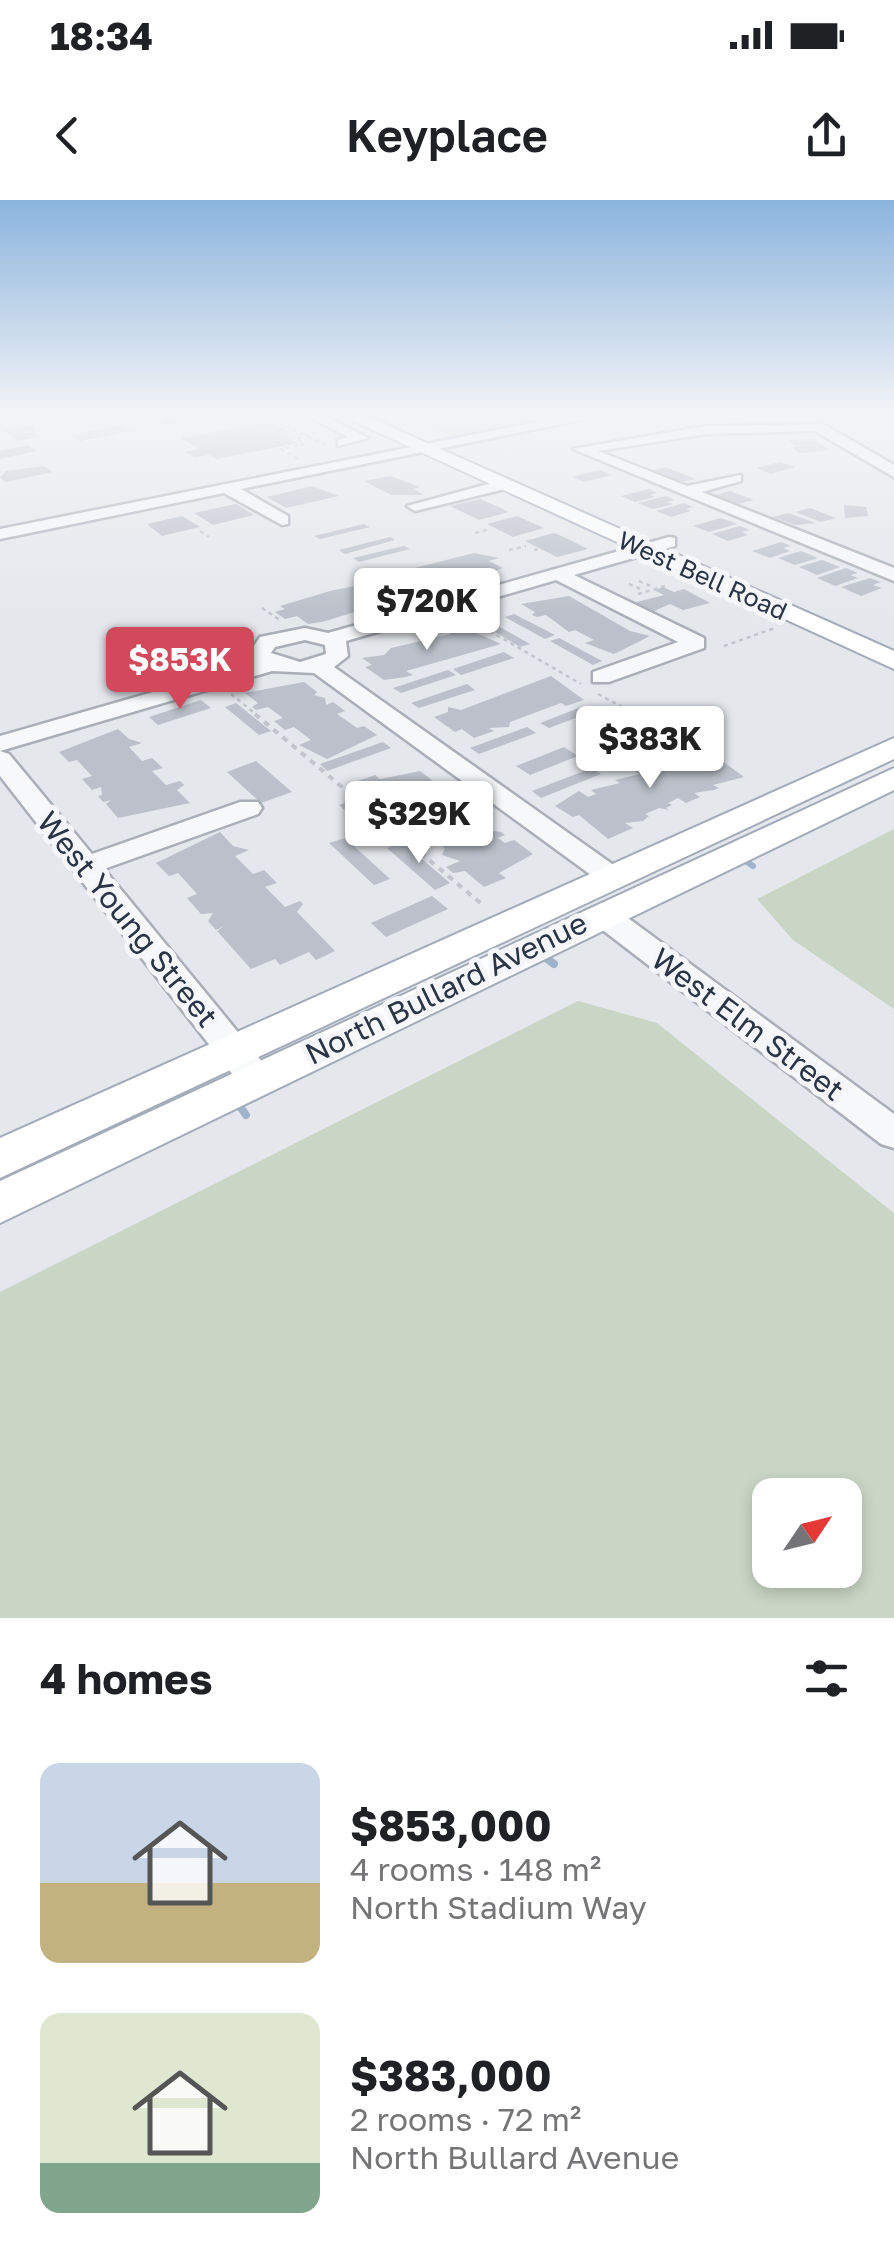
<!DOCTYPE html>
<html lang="en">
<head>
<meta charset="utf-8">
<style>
	body { margin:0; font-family:"Golos Text",sans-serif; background:#f2f2f2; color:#202124; height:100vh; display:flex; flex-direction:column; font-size:38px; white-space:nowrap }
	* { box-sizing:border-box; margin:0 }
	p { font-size:32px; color:#757577 }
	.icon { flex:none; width:55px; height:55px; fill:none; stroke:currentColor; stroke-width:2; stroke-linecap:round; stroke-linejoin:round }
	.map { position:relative; height:1418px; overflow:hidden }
	.sheet { display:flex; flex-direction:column; background:#fff; flex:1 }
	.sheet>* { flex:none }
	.needle { width:65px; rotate:55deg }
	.fabs { position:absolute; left:752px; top:1278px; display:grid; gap:20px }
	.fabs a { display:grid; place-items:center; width:110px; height:110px; border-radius:20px; background:#fff; box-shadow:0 5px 15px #0003; font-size:50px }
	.price { position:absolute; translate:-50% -85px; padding:0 22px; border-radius:10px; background:#fff; color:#222; font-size:32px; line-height:65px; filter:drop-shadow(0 2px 5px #0008) }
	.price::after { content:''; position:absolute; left:50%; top:60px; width:30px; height:22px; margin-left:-15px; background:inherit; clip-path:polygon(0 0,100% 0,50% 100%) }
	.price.active { background:#d1495b; color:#fff }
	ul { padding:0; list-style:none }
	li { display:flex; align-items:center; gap:30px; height:250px; padding:0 40px }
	li span { display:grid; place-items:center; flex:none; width:280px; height:200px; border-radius:20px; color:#555 }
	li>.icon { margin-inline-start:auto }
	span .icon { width:120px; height:120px; fill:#fffc; stroke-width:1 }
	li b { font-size:42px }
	h2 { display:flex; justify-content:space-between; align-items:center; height:120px; padding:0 40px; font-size:42px }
	.status { display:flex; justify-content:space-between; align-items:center; height:70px; padding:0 50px; background:#fff; direction:ltr }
	.status svg { height:28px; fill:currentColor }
	header { display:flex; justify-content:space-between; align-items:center; height:130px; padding:0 40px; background:#fff; font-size:45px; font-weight:600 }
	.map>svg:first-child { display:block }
	.green { fill:#c9d6c5; fill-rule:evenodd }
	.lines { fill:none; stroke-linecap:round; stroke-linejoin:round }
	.stream-far1 { stroke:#9fb4cc; stroke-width:6 }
	.stream { stroke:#9fb4cc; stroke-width:8 }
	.building { fill:#bbc0ca }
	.minor-casing { stroke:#a9aeb7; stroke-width:5 }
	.major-casing { stroke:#a3abb8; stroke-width:4 }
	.path-far1 { stroke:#c2c5cb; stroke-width:2.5; stroke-dasharray:4 4; stroke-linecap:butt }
	.path { stroke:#c2c5cb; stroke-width:4; stroke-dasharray:6 6; stroke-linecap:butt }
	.minor { fill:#f7f8fa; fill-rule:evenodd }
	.major { fill:#fff; fill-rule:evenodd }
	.labels { text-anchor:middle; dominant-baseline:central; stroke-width:10; stroke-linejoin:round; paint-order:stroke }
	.far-street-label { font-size:25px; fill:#2b3445; stroke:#f4f6f9 }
	.street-label { font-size:30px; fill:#2b3445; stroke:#f4f6f9 }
</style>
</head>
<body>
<div class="status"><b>18:34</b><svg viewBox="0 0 49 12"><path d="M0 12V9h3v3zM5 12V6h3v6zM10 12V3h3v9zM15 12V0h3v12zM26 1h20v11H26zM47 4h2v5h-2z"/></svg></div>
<header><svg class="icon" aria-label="back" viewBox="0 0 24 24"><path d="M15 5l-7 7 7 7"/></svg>Keyplace<svg class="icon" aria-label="share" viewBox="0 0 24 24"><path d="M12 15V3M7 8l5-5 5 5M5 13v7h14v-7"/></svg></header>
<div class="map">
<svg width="894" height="1418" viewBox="0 0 894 1418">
	<rect width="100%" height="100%" fill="#e4e7ec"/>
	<g class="green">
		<path d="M 390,214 L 568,214 L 453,236 Z"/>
		<path d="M 894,629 L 894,809 L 793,740 L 757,699 Z"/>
		<path d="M 578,801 L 657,823 L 894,1013 L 894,1418 L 0,1418 L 0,1092 ZM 770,1295 L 845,1295 L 845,1370 L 770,1370 Z"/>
	</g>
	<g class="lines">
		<path class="stream-far1" d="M 744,660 L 753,666"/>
		<g class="stream">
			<path d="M 546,758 L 554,764"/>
			<path d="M 239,905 L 246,915"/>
		</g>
	</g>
	<g class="building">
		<path d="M 214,214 L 168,225 L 158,219 L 168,216 Z"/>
		<path d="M 270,222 L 289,231 L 287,238 L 298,243 L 217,259 L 210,255 L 195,257 L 184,252 L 199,249 L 181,238 Z"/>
		<path d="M 121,225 L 131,231 L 80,241 L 70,235 Z"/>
		<path d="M 26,226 L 35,228 L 32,230 L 42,237 L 18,241 L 3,230 Z"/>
		<path d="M 814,239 L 829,250 L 799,253 L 792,247 L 818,245 L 795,246 L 789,240 Z"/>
		<path d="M 28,245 L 37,251 L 0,259 L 0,251 Z"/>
		<path d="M 780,262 L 795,267 L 771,274 L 756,268 Z"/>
		<path d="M 44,266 L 53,272 L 6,282 L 0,278 L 6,271 Z"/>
		<path d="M 665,267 L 696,279 L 681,282 L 651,271 Z"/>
		<path d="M 600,270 L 612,275 L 584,282 L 572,277 Z"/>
		<path d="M 390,276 L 420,287 L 413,289 L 424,295 L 391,295 L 364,281 Z"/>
		<path d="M 312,286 L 339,296 L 286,308 L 267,297 Z"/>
		<path d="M 649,289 L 657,293 L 650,295 L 655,297 L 635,302 L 621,296 Z"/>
		<path d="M 730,291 L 754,300 L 739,304 L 715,295 Z"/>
		<path d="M 666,296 L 675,300 L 667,302 L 673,304 L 653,309 L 638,303 Z"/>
		<path d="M 480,299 L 501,308 L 509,312 L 479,320 L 450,306 Z"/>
		<path d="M 684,303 L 693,307 L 685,309 L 691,311 L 671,317 L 656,311 Z"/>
		<path d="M 236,304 L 254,315 L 213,325 L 194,313 Z"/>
		<path d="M 844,305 L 866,307 L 868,316 L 845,318 Z"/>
		<path d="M 810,308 L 836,318 L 821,322 L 795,312 Z"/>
		<path d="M 788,313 L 816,323 L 795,325 L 773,317 Z"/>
		<path d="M 182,316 L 200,327 L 162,336 L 147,324 Z"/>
		<path d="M 517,316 L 544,328 L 513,337 L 487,324 Z"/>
		<path d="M 721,318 L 737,324 L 709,332 L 693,326 Z"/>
		<path d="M 364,324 L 370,327 L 320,339 L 314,336 Z"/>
		<path d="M 740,326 L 750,330 L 742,332 L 748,335 L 728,341 L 712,334 Z"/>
		<path d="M 554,333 L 566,338 L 588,349 L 557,357 L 525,341 Z"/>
		<path d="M 390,337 L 395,340 L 345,354 L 339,350 Z"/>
		<path d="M 781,342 L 791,346 L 783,348 L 790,351 L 770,358 L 752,351 Z"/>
		<path d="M 404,346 L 410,349 L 359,362 L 353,358 Z"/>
		<path d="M 801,351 L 818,358 L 795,365 L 778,358 Z"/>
		<path d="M 474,353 L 499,358 L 489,361 L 503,368 L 441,388 L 428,390 L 413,381 L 405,384 L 411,387 L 376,392 L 391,401 L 322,422 L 308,424 L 297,416 L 285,419 L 275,412 L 285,409 L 280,406 L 330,391 L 364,384 L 371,389 L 380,386 L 372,381 L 391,376 L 403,379 L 408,378 L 399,373 L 407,370 Z"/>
		<path d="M 822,360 L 840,367 L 817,375 L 799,367 Z"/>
		<path d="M 846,368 L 858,373 L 850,375 L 858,378 L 835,386 L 817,378 Z"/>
		<path d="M 870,378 L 881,382 L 873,385 L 882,388 L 861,396 L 841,387 Z"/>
		<path d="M 663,387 L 674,392 L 684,389 L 710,403 L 683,410 L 670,404 L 652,412 L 633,403 L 664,395 L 654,390 Z"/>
		<path d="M 569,396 L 630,431 L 650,436 L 614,454 L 585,443 L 594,440 L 575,430 L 569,432 L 546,415 L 537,417 L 532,415 L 535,412 L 521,404 Z"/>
		<path d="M 514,414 L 555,435 L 545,439 L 505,417 Z"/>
		<path d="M 491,422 L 530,444 L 520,447 L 482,424 Z"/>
		<path d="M 463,427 L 501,444 L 406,471 L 413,475 L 406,477 L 384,480 L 365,467 L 372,465 L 362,458 L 384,455 L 391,448 L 451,434 L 447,432 Z"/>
		<path d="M 559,438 L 602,461 L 593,465 L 550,441 Z"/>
		<path d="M 504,452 L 514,458 L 461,475 L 453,469 Z"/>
		<path d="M 448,470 L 456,475 L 401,493 L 393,488 Z"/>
		<path d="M 551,476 L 584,500 L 566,506 L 561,503 L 510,522 L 509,527 L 489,528 L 494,531 L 474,538 L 462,529 L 455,532 L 434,517 L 448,512 L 448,507 L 461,510 Z"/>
		<path d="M 304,482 L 317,492 L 314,495 L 325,498 L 326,505 L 333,502 L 345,511 L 337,514 L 357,528 L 364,526 L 377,535 L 327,559 L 299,545 L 311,540 L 294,527 L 285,530 L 274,521 L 283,518 L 268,507 L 256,510 L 252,507 L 258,503 L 245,493 Z"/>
		<path d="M 467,484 L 475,490 L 419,508 L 411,503 Z"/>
		<path d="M 201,500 L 211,508 L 158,525 L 149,517 Z"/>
		<path d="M 236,503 L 271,531 L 259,535 L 225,507 Z"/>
		<path d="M 584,506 L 594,511 L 549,528 L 540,523 Z"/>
		<path d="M 633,525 L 643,531 L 589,552 L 579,546 Z"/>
		<path d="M 527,527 L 536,533 L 479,554 L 470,548 Z"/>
		<path d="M 118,529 L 129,539 L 142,543 L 129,547 L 142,561 L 152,558 L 163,568 L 152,571 L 166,585 L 180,581 L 184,585 L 177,590 L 190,603 L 118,618 L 106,604 L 111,600 L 103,602 L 98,596 L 102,595 L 101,587 L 92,590 L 82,579 L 92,576 L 77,560 L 69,562 L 59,552 Z"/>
		<path d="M 658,540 L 668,546 L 613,567 L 603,561 Z"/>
		<path d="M 383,542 L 391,548 L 327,571 L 320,564 Z"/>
		<path d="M 702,546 L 744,577 L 713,585 L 719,588 L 714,590 L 694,593 L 700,597 L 686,603 L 678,598 L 668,603 L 672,605 L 666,608 L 669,610 L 659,608 L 645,614 L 649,616 L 643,621 L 625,623 L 633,628 L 608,639 L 579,615 L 573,617 L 555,606 L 579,591 L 588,597 L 596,594 L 591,590 L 620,583 L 615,580 L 640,574 L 633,570 L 648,564 L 659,570 L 669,566 L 660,560 L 673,560 L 683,556 L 676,552 Z"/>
		<path d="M 564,547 L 578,556 L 530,575 L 516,566 Z"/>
		<path d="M 256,561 L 292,592 L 261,603 L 227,572 Z"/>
		<path d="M 592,568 L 601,574 L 541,598 L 532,591 Z"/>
		<path d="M 420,571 L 432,580 L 426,582 L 432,588 L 442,588 L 440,594 L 467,605 L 458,609 L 467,615 L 471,614 L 488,630 L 501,632 L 505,635 L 498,638 L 505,643 L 514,640 L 533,654 L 499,673 L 506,678 L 484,687 L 465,671 L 453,673 L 446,667 L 460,661 L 442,655 L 445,648 L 433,639 L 427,641 L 417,625 L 408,629 L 396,619 L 406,615 L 388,609 L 384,600 L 371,605 L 366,601 L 371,594 L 355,582 L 375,575 L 380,579 Z"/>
		<path d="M 353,600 L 397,637 L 382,643 L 339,605 Z"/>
		<path d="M 220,632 L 233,646 L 249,650 L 235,656 L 253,674 L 264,670 L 277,683 L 265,687 L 285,707 L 300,701 L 303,704 L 297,712 L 335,751 L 316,760 L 309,752 L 280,765 L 275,759 L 251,769 L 217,731 L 224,726 L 216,730 L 208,721 L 213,713 L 201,714 L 187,698 L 197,694 L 178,673 L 169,676 L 156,663 Z"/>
		<path d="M 345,638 L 390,679 L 374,685 L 329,643 Z"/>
		<path d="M 402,642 L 450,683 L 435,690 L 387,648 Z"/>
		<path d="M 432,696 L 448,709 L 386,737 L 371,723 Z"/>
	</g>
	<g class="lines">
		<defs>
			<g id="minor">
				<path d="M 304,214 L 322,214 L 368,238 L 338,246 L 338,240 L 348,237 Z"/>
				<path d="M 577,214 L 610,214 L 241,289 L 288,316 L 288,324 L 282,325 L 224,293 L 0,339 L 0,329 Z"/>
				<path d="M 823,224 L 894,265 L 894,277 L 815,231 L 706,234 L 598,251 L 687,286 L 741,275 L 741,281 L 702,292 L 894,368 L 894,381 L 573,249 L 706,226 Z"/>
				<path d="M 503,280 L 509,282 L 509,288 L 415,311 L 407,306 Z"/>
				<path d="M 669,337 L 675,338 L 675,346 L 574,375 L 704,438 L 704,448 L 609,482 L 593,482 L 593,472 L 678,442 L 556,380 L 346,441 L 348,456 L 334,467 L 622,671 L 626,677 L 622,683 L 602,683 L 314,473 L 272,471 L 0,551 L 0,536 L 254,463 L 249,453 L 260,437 L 305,428 L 328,433 ZM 305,440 L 325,445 L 326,454 L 300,462 L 271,453 L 275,447 Z"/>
				<path d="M 0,551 L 9,554 L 92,654 L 240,602 L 258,602 L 262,608 L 258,614 L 104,669 L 269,870 L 274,879 L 269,888 L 256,892 L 243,888 L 0,576 Z"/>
				<path d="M 602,705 L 613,707 L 894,914 L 894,948 L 881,944 L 591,721 L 587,714 Z"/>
			</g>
			<g id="major">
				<path d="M 338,214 L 362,214 L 894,451 L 894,469 Z"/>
				<path d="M 894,538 L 894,559 L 0,978 L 0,938 Z"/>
				<path d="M 894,568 L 894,590 L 0,1023 L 0,981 Z"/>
			</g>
		</defs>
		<use href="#minor" class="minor-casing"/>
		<use href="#major" class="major-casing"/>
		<g class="path-far1">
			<path d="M 280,218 L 272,219 L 328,246"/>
			<path d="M 298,259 L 281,249 L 305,244 L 296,239 L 315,233"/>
			<path d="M 200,331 L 209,337"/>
			<path d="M 475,333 L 490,329"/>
			<path d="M 509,350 L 526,346"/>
			<path d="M 534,350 L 538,349"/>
			<path d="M 363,380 L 376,388"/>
			<path d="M 639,381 L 653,387"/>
			<path d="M 629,384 L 643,390"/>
			<path d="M 638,394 L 665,386"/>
			<path d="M 262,408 L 280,420"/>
			<path d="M 469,419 L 581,484"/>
			<path d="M 724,446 L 775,428"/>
			<path d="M 231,494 L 258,516"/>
			<path d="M 598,494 L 624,508"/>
		</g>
		<path class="path" d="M 255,514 L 484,706"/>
		<use href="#minor" class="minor"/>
		<use href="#major" class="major"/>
	</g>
	<linearGradient id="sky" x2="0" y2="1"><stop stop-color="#8bb4dd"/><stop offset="0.52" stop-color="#f3f4f6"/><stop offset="1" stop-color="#f3f4f6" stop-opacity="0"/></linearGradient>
	<rect width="894" height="413" fill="url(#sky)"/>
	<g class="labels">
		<g class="far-street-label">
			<text transform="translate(703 375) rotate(24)">West Bell Road</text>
		</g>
		<g class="street-label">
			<text transform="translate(128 719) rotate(51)">West Young Street</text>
			<text transform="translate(446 788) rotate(-26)">North Bullard Avenue</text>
			<text transform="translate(748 824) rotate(37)">West Elm Street</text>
		</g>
	</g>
</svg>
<div class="fabs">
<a><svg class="needle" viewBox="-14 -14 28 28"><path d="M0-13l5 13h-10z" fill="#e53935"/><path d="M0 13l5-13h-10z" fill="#757577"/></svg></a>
</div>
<b class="price" style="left:427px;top:453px">$720K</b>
<b class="price active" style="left:180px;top:512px">$853K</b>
<b class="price" style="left:650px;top:591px">$383K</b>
<b class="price" style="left:419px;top:666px">$329K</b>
</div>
<section class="sheet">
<h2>4 homes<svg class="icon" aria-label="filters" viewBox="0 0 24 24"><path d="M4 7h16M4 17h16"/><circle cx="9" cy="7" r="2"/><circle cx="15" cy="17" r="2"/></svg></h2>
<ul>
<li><span style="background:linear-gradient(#c9d6e8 60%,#c2b280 0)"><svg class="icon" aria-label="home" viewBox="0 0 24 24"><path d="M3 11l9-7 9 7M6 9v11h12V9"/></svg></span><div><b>$853,000</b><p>4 rooms · 148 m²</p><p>North Stadium Way</p></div></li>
<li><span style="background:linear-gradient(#dfe7d0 75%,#7fa58c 0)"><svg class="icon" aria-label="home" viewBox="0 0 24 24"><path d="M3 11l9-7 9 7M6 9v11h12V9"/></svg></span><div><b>$383,000</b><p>2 rooms · 72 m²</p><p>North Bullard Avenue</p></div></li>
</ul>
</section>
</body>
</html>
